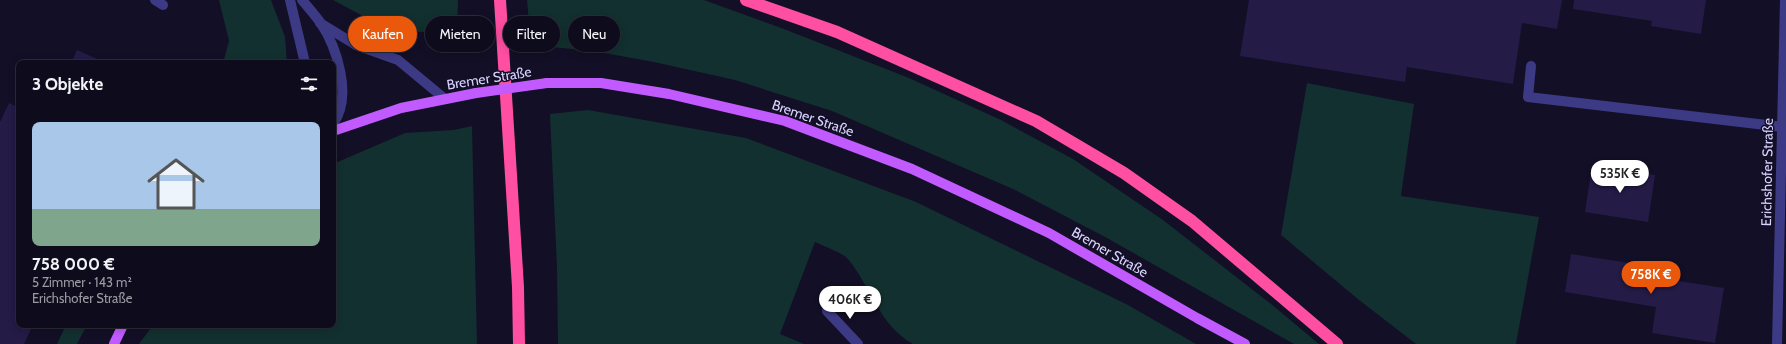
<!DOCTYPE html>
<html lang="de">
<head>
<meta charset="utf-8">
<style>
	body { margin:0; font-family:Cabin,sans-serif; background:#171425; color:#f1f3f6; height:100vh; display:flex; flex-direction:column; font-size:15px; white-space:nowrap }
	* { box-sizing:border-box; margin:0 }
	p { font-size:13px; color:#9b9ba3 }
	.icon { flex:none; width:22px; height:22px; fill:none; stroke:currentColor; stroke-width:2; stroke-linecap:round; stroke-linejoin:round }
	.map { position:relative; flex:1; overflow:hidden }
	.details { position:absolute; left:16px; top:60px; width:320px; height:268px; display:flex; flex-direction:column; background:#0e0b1c; border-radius:8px; box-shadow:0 2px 10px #0003,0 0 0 1px #2e2b3b }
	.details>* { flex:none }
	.top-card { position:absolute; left:348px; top:16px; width:380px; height:36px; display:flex; gap:8px }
	.price { position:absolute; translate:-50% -34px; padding:0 9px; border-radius:14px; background:#fff; color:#222; font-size:13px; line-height:26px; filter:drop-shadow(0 1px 2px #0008) }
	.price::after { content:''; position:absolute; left:50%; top:24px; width:12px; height:9px; margin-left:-6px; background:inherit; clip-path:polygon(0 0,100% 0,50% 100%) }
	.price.active { background:#ea580c; color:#fff }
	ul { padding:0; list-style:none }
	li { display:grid; align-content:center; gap:8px; height:212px; padding:0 16px }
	li span { display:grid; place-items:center; height:124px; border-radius:8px; color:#555 }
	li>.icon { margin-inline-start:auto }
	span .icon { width:72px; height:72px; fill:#fffc; stroke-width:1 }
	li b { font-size:17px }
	h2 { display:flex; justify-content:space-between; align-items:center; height:48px; padding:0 16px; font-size:17px }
	.pill { padding:0 14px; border-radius:18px; background:#0e0b1c; box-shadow:0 2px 10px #0003,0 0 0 1px #2e2b3b; font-size:14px; line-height:36px }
	.pill.active { background:#ea580c; color:#fff }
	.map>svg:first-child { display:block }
	.green { fill:#12302f }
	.building { fill:#241b47 }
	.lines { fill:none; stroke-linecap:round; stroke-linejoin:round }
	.minor { stroke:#3d3a85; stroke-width:10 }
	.major { stroke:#c25bff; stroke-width:10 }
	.highway { stroke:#ff4fa3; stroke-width:12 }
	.major-bridge { stroke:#c25bff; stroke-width:10 }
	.labels { text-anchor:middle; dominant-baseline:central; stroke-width:3; stroke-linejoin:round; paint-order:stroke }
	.street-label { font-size:14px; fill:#d9d4ff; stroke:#130f26 }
</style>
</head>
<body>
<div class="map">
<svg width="1786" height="344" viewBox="0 0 1786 344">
	<rect width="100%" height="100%" fill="#130f26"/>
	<g class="green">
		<path d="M 219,0 L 271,0 L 285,37 L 287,63 L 223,63 L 229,41 Z"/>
		<path d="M 333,0 L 458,0 L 457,33 L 391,31 Z"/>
		<path d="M 527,0 L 704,0 L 784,29 L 909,78 L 1001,120 L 1073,159 L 1163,220 L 1271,304 L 1319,344 L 1294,344 L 1107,238 L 1013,189 L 832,111 L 735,80 L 654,62 L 593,51 L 531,45 Z"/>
		<path d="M 1307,83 L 1414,104 L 1401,196 L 1539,217 L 1516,344 L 1416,344 L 1359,300 L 1281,235 Z"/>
		<path d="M 588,110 L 746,138 L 916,202 L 1128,305 L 1196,344 L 913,344 C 879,325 871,287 848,259 C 843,253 823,246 815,242 L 780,334 L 804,344 L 558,344 L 557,268 L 550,114 Z"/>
		<path d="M 472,126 L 477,344 L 139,344 L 153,325 L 333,325 L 333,164 L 405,133 L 454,130 Z"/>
		<path d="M 66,325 L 87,325 L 77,344 L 57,344 Z"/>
	</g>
	<g class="building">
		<path d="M 1249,0 L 1562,0 L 1557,29 L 1522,23 L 1513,84 L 1407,67 L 1405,82 L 1240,56 Z"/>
		<path d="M 1574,0 L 1706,0 L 1701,34 L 1651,26 L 1652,21 L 1573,9 Z"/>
		<path d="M 77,50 L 106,63 L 71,63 Z"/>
		<path d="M 9,103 L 19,108 L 19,325 L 33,325 L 24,344 L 0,344 L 0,122 Z"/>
		<path d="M 1592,165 L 1655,175 L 1648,222 L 1585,212 Z"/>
		<path d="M 1571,254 L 1662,268 L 1660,278 L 1724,288 L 1715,343 L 1652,333 L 1656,307 L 1565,292 Z"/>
	</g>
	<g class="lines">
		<g class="minor">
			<path d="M 155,0 L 163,5"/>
			<path d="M 290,0 L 305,63"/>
			<path d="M 302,0 C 308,7 314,14 320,22 C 337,47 353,97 333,124"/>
			<path d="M 320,23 L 356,45 L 398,60 L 445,99"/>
			<path d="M 1531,66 L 1528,97 L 1783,127"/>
			<path d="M 827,311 L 858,344"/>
			<path d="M 1777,344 L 1785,0"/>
		</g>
		<g class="major">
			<path d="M 547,83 L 601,83 L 669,94 L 785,121 L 912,169 L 1049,233 L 1197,318 L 1245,344"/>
			<path d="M 333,131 L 401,108 L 476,93"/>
			<path d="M 114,344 L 123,325"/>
		</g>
		<g class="highway">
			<path d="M 500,0 L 518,287 L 519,344"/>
			<path d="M 746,0 L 837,32 L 1036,121 L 1124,173 L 1192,221 L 1337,344"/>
		</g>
		<path class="major-bridge" d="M 476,93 L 547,83"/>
	</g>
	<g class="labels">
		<g class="street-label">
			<text transform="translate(489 78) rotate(-9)">Bremer Straße</text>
			<text transform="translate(813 118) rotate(19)">Bremer Straße</text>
			<text transform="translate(1767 172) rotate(-89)">Erichshofer Straße</text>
			<text transform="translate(1110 252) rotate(30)">Bremer Straße</text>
		</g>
	</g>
</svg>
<b class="price" style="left:1620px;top:194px">535K €</b>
<b class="price active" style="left:1651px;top:295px">758K €</b>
<b class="price" style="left:850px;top:320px">406K €</b>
<div class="top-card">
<a class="pill active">Kaufen</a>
<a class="pill">Mieten</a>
<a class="pill">Filter</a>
<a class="pill">Neu</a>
</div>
<section class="details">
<h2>3 Objekte<svg class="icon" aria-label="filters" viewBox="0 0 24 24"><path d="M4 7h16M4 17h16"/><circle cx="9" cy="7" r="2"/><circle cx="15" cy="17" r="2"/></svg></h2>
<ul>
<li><span style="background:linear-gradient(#a9c7e8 70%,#7fa58c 0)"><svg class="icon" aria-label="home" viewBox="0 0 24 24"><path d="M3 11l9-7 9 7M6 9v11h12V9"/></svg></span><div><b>758 000 €</b><p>5 Zimmer · 143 m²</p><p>Erichshofer Straße</p></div></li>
</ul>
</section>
</div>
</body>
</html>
